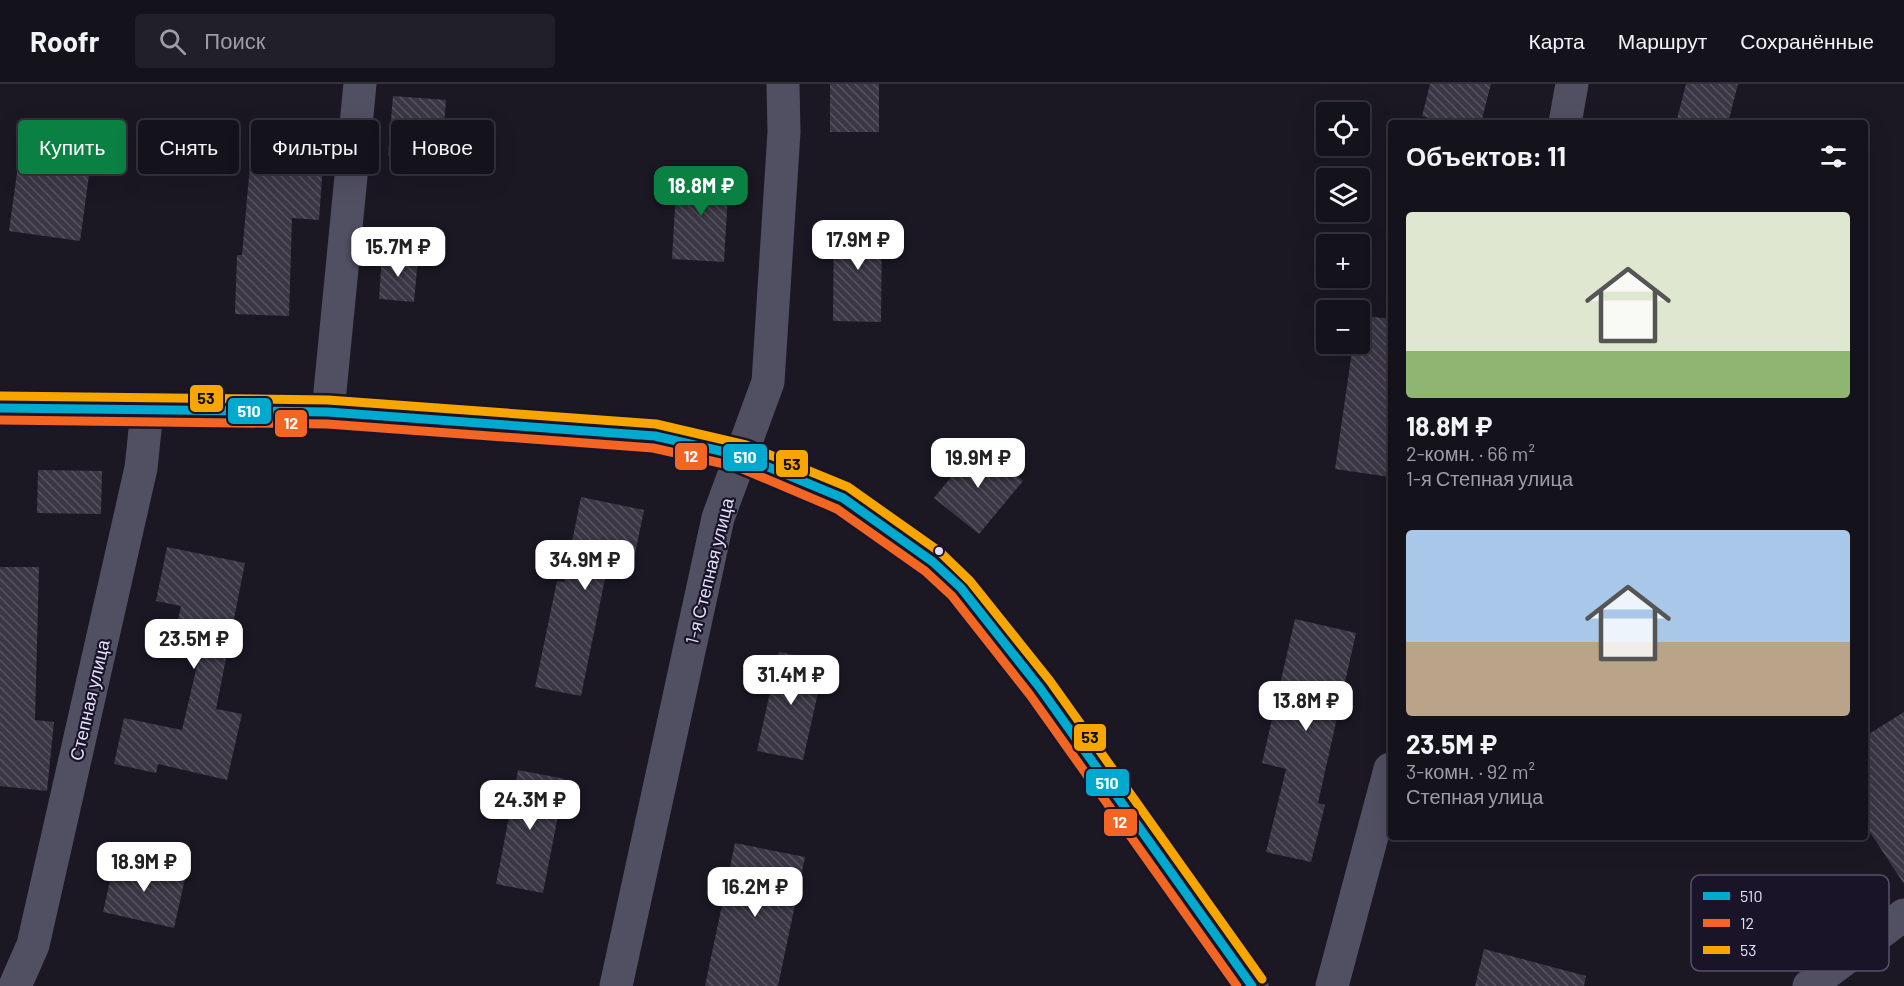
<!DOCTYPE html>
<html lang="ru">
<head>
<meta charset="utf-8">
<style>
	body { margin:0; font-family:Barlow,sans-serif; background:#212028; color:#f1f3f6; height:100vh; display:flex; flex-direction:column; font-size:22px; white-space:nowrap }
	* { box-sizing:border-box; margin:0 }
	p { font-size:20px; color:#9d9ea3 }
	.icon { flex:none; width:33px; height:33px; fill:none; stroke:currentColor; stroke-width:2; stroke-linecap:round; stroke-linejoin:round }
	.map { position:relative; flex:1; overflow:hidden }
	.drawer { position:absolute; left:1388px; top:36px; width:480px; height:720px; display:flex; flex-direction:column; background:#14121b; border-radius:6px; box-shadow:0 6px 24px #0002,0 0 0 2px #33323a }
	.drawer>* { flex:none }
	.guide { position:absolute; left:18px; top:36px; width:570px; height:54px; display:flex; gap:12px }
	.tools { position:absolute; left:1316px; top:18px; display:grid; gap:12px }
	.tools a { display:grid; place-items:center; width:54px; height:54px; border-radius:6px; background:#14121b; box-shadow:0 6px 24px #0002,0 0 0 2px #33323a; font-size:30px }
	.price { position:absolute; translate:-50% -51px; padding:0 14px; border-radius:12px; background:#fff; color:#222; font-size:20px; line-height:39px; filter:drop-shadow(0 2px 3px #0008) }
	.price::after { content:''; position:absolute; left:50%; top:36px; width:18px; height:14px; margin-left:-9px; background:inherit; clip-path:polygon(0 0,100% 0,50% 100%) }
	.price.current { background:#0b8043; color:#fff }
	ul { padding:0; list-style:none }
	li { display:grid; align-content:center; gap:12px; height:318px; padding:0 18px }
	li span { display:grid; place-items:center; height:186px; border-radius:6px; color:#555 }
	li>.icon { margin-inline-start:auto }
	span .icon { width:108px; height:108px; fill:#fffc; stroke-width:1 }
	li b { font-size:26px }
	h2 { display:flex; justify-content:space-between; align-items:center; height:72px; padding:0 18px; font-size:26px }
	.tag { padding:0 21px; border-radius:6px; background:#14121b; box-shadow:0 6px 24px #0002,0 0 0 2px #33323a; font-size:21px; line-height:54px }
	.tag.current { background:#0b8043; color:#fff }
	header { display:flex; align-items:center; gap:36px; box-sizing:border-box; height:84px; padding:0 30px; background:#14121b; border-bottom:2px solid #33323a }
	header strong { font-size:28px }
	nav { display:flex; gap:33px; margin-inline-start:auto; font-size:21px }
	.search { width:420px; height:54px; background:#212028; display:flex; align-items:center; gap:15px; box-sizing:border-box; padding:0 21px; border-radius:6px; color:#9d9ea3; font-size:22px }
	.map>svg:first-child { display:block }
	.building { fill:url(#building-back-hatch) }
	.lines { fill:none; stroke-linecap:round; stroke-linejoin:round }
	.street { stroke:#514f62; stroke-width:33 }
	.secondary { stroke:#565368; stroke-width:33 }
	.bus-1-casing { stroke:#191428; stroke-width:14 }
	.bus-2-casing { stroke:#191428; stroke-width:14 }
	.bus-3-casing { stroke:#191428; stroke-width:14 }
	.bus-1 { stroke:#00a9ce; stroke-width:9 }
	.bus-2 { stroke:#f26522; stroke-width:9 }
	.bus-3 { stroke:#f7a600; stroke-width:9 }
	.bus-dot { fill:#e4dffb; stroke:#191428; stroke-width:2 }
	.labels { text-anchor:middle; dominant-baseline:central; stroke-width:4.5; stroke-linejoin:round; paint-order:stroke }
	.street-label { font-size:18px; fill:#e4dffb; stroke:#191428 }
	.key { fill:#191428; stroke:#565167; stroke-width:1.5 }
	.key-label { font-size:16px; fill:#e4dffb }
	.line-badge { stroke:#191428; stroke-width:2 }
	.badge-label { font-size:16px; text-anchor:middle; font-weight:bold; fill:#fff }
	.pale-badge-label { font-size:16px; text-anchor:middle; font-weight:bold; fill:#111 }
</style>
</head>
<body>
<header>
<strong>Roofr</strong>
<div class="search"><svg class="icon" aria-label="search" viewBox="0 0 24 24"><circle cx="10" cy="10" r="6"/><path d="M15 15l6 6"/></svg>Поиск</div>
<nav><a>Карта</a><a>Маршрут</a><a>Сохранённые</a></nav>
</header>
<div class="map">
<svg width="1904" height="902" viewBox="0 0 1904 902">
	<defs>
		<pattern id="building-back-hatch" width="6" height="6" patternUnits="userSpaceOnUse" patternTransform="scale(1.5)"><rect width="6" height="6" fill="#3b3745"/><path d="M-1 5l2 2M0 0l6 6M5-1l2 2" fill="none" stroke="#575461"/></pattern>
	</defs>
	<rect width="100%" height="100%" fill="#1b1824"/>
	<g class="building">
		<rect x="830" y="0" width="49" height="48"/>
		<path d="M 1430,0 L 1491,0 L 1481,39 L 1448,39 L 1422,32 Z"/>
		<path d="M 1686,0 L 1738,0 L 1728,39 L 1676,39 Z"/>
		<path d="M 393,12 L 446,16 L 441,77 L 388,72 Z"/>
		<path d="M 252,59 L 324,65 L 319,136 L 292,134 L 289,232 L 235,230 L 237,171 L 242,171 Z"/>
		<path d="M 19,74 L 90,84 L 80,157 L 9,147 Z"/>
		<path d="M 677,88 L 729,91 L 724,178 L 672,175 Z"/>
		<path d="M 834,136 L 882,137 L 881,238 L 833,237 Z"/>
		<path d="M 382,171 L 418,174 L 414,218 L 379,215 Z"/>
		<path d="M 1359,231 L 1390,235 L 1390,393 L 1335,385 L 1353,260 L 1359,260 Z"/>
		<path d="M 978,360 L 1023,397 L 979,450 L 934,414 Z"/>
		<path d="M 38,386 L 102,387 L 101,430 L 37,429 Z"/>
		<path d="M 581,413 L 644,426 L 633,480 L 609,475 L 581,612 L 535,603 L 557,497 L 564,498 Z"/>
		<path d="M 167,463 L 245,479 L 216,625 L 242,630 L 227,696 L 158,680 L 156,689 L 114,680 L 124,634 L 182,646 L 199,573 L 171,568 L 181,522 L 156,517 Z"/>
		<path d="M 0,483 L 39,483 L 35,636 L 54,638 L 47,707 L 0,702 Z"/>
		<path d="M 1295,535 L 1356,549 L 1318,719 L 1325,721 L 1311,778 L 1266,768 L 1286,685 L 1262,679 Z"/>
		<path d="M 779,568 L 825,577 L 803,676 L 757,667 Z"/>
		<path d="M 1904,628 L 1904,800 L 1864,739 L 1864,653 Z"/>
		<path d="M 518,686 L 565,695 L 543,809 L 496,800 Z"/>
		<path d="M 735,759 L 805,773 L 778,902 L 705,902 Z"/>
		<path d="M 115,774 L 186,790 L 174,844 L 103,828 Z"/>
		<path d="M 1484,865 L 1586,892 L 1584,902 L 1475,902 Z"/>
	</g>
	<g class="lines">
		<g class="street">
			<path d="M 1565,39 L 1572,0"/>
			<path d="M 328,328 L 360,0"/>
			<path d="M 15,902 L 33,861 L 141,384 L 147,327"/>
			<path d="M 616,902 L 718,434 L 768,298 L 784,48 L 783,0"/>
			<path d="M 1332,902 L 1390,685"/>
			<path d="M 1809,902 L 1904,831"/>
		</g>
		<path class="secondary" d="M 0,324 L 328,328 L 655,352 L 742,372 L 843,414 L 933,478 L 961,504 L 1040,604 L 1252,902"/>
		<defs>
			<path id="bus-1" d="M 0,324 L 328,328 L 655,352 L 742,372 L 843,414 L 933,478 L 961,504 L 1040,604 L 1252,902"/>
			<path id="bus-2" d="M 0,336 L 327,340 L 653,364 L 738,383 L 837,425 L 925,487 L 952,512 L 1030,611 L 1237,902"/>
			<path id="bus-3" d="M 0,312 L 328,316 L 656,340 L 746,361 L 848,403 L 940,468 L 970,497 L 1050,597 L 1262,895"/>
		</defs>
		<use href="#bus-1" class="bus-1-casing"/>
		<use href="#bus-2" class="bus-2-casing"/>
		<use href="#bus-3" class="bus-3-casing"/>
		<use href="#bus-1" class="bus-1"/>
		<use href="#bus-2" class="bus-2"/>
		<use href="#bus-3" class="bus-3"/>
	</g>
	<circle class="bus-dot" cx="939" cy="467" r="5"/>
	<g class="labels">
		<g class="street-label">
			<text transform="translate(709 487) rotate(-76)">1-я Степная улица</text>
			<text transform="translate(89 616) rotate(-77)">Степная улица</text>
		</g>
	</g>
	<rect x="1691" y="791" width="198" height="96" rx="9" class="key"/>
	<rect x="1703" y="808" width="27" height="8" fill="#00a9ce"/>
	<rect x="1703" y="835" width="27" height="8" fill="#f26522"/>
	<rect x="1703" y="862" width="27" height="8" fill="#f7a600"/>
	<g class="key-label">
		<text x="1740" y="818">510</text>
		<text x="1740" y="845">12</text>
		<text x="1740" y="872">53</text>
	</g>
	<g class="line-badge">
		<rect x="189" y="300" width="35" height="29" rx="6" fill="#f7a600"/>
		<rect x="227" y="313" width="45" height="28" rx="6" fill="#00a9ce"/>
		<rect x="274" y="325" width="34" height="29" rx="6" fill="#f26522"/>
		<rect x="674" y="358" width="34" height="29" rx="6" fill="#f26522"/>
		<rect x="722" y="359" width="46" height="29" rx="6" fill="#00a9ce"/>
		<rect x="775" y="365" width="34" height="29" rx="6" fill="#f7a600"/>
		<rect x="1073" y="639" width="34" height="29" rx="6" fill="#f7a600"/>
		<rect x="1085" y="684" width="45" height="29" rx="6" fill="#00a9ce"/>
		<rect x="1103" y="724" width="35" height="29" rx="6" fill="#f26522"/>
	</g>
	<g class="badge-label">
		<text x="249" y="333">510</text>
		<text x="291" y="345">12</text>
		<text x="691" y="378">12</text>
		<text x="745" y="379">510</text>
		<text x="1107" y="705">510</text>
		<text x="1120" y="744">12</text>
	</g>
	<g class="pale-badge-label">
		<text x="206" y="320">53</text>
		<text x="792" y="386">53</text>
		<text x="1090" y="659">53</text>
	</g>
</svg>
<div class="tools">
<a><svg class="icon" aria-label="locate" viewBox="0 0 24 24"><circle cx="12" cy="12" r="6"/><path d="M12 2v4M12 18v4M2 12h4M18 12h4"/></svg></a>
<a><svg class="icon" aria-label="layers" viewBox="0 0 24 24"><path d="M12 4l9 5-9 5-9-5zM3 14l9 5 9-5"/></svg></a>
<a>+</a>
<a>−</a>
</div>
<b class="price current" style="left:701px;top:133px">18.8M ₽</b>
<b class="price" style="left:858px;top:187px">17.9M ₽</b>
<b class="price" style="left:398px;top:194px">15.7M ₽</b>
<b class="price" style="left:978px;top:405px">19.9M ₽</b>
<b class="price" style="left:585px;top:507px">34.9M ₽</b>
<b class="price" style="left:194px;top:586px">23.5M ₽</b>
<b class="price" style="left:791px;top:622px">31.4M ₽</b>
<b class="price" style="left:1306px;top:648px">13.8M ₽</b>
<b class="price" style="left:530px;top:747px">24.3M ₽</b>
<b class="price" style="left:144px;top:809px">18.9M ₽</b>
<b class="price" style="left:755px;top:834px">16.2M ₽</b>
<div class="guide">
<a class="tag current">Купить</a>
<a class="tag">Снять</a>
<a class="tag">Фильтры</a>
<a class="tag">Новое</a>
</div>
<section class="drawer">
<h2>Объектов: 11<svg class="icon" aria-label="filters" viewBox="0 0 24 24"><path d="M4 7h16M4 17h16"/><circle cx="9" cy="7" r="2"/><circle cx="15" cy="17" r="2"/></svg></h2>
<ul>
<li><span style="background:linear-gradient(#dfe7d0 75%,#8fb573 0)"><svg class="icon" aria-label="home" viewBox="0 0 24 24"><path d="M3 11l9-7 9 7M6 9v11h12V9"/></svg></span><div><b>18.8M ₽</b><p>2-комн. · 66 m²</p><p>1-я Степная улица</p></div></li>
<li><span style="background:linear-gradient(#a9c7e8 60%,#b9a48a 0)"><svg class="icon" aria-label="home" viewBox="0 0 24 24"><path d="M3 11l9-7 9 7M6 9v11h12V9"/></svg></span><div><b>23.5M ₽</b><p>3-комн. · 92 m²</p><p>Степная улица</p></div></li>
</ul>
</section>
</div>
</body>
</html>
